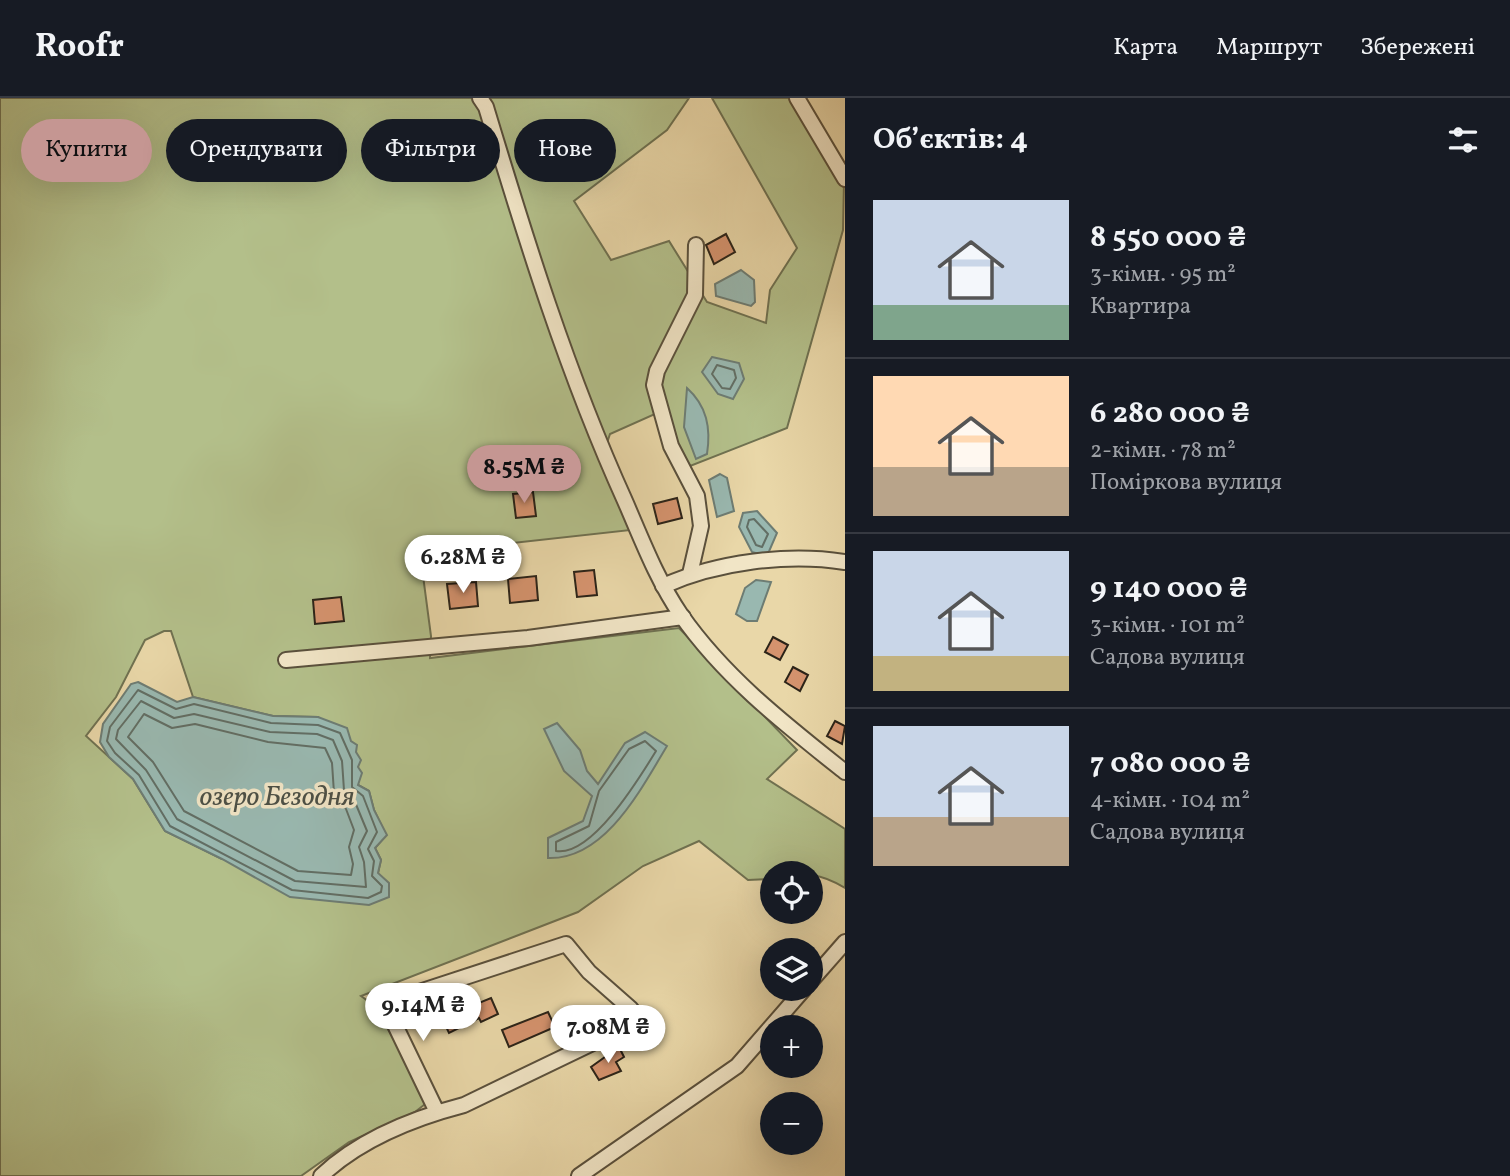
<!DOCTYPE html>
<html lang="uk">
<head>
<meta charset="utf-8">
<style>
	body { margin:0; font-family:Vollkorn,serif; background:#242831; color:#f1f3f6; height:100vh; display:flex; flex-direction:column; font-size:26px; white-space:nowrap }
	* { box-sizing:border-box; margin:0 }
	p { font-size:23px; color:#9ea1a6 }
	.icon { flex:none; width:38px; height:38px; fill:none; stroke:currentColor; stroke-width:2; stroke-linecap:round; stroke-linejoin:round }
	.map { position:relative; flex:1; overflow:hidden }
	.side { display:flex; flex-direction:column; background:#171b24; width:665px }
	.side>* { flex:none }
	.top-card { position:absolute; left:21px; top:21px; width:665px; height:63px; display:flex; gap:14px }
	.controls { position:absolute; left:760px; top:763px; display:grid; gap:14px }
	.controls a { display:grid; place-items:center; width:63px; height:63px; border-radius:50%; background:#171b24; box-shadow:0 7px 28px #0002; font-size:35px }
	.price { position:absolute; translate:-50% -60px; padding:0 16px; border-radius:24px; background:#fff; color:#222; font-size:23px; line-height:46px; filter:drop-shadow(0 2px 4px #0008) }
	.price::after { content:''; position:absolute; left:50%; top:42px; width:21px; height:16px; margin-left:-10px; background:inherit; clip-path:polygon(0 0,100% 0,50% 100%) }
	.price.current { background:#c59692; color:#111 }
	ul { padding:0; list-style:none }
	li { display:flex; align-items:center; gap:21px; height:175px; padding:0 28px }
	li+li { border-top:2px solid #363941 }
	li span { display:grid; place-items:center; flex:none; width:196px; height:140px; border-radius:0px; color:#555 }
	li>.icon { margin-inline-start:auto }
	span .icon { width:84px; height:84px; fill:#fffc; stroke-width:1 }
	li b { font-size:30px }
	h2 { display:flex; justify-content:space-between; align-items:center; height:84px; padding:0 28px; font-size:30px }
	.chip { padding:0 24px; border-radius:32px; background:#171b24; box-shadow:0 7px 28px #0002; font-size:24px; line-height:63px }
	.chip.current { background:#c59692; color:#111 }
	header { display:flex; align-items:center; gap:42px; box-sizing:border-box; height:98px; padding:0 35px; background:#171b24; border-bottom:2px solid #363941 }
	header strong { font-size:33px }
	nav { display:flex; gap:38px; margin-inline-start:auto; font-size:24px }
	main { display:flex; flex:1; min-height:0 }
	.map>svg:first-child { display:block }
	.green { fill:#b3bf8a; stroke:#6f7151; stroke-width:2; fill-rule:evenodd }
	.water { fill:#99b8b0; stroke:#6d7c73; stroke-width:2 }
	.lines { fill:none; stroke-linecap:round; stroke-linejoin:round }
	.shore { stroke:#626e64; stroke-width:2 }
	.building { fill:#d5936e; stroke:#2b2318; stroke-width:2 }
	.minor-casing { stroke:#5a503c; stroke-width:18 }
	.minor { stroke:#f1e5c6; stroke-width:14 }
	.labels { text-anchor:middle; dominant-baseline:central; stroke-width:7; stroke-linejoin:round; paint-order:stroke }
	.water-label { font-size:28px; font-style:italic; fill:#4c5046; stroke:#f1e5c6 }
</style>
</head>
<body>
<header>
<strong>Roofr</strong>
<nav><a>Карта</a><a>Маршрут</a><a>Збережені</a></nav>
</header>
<main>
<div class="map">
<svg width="845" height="1078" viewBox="0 0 845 1078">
	<rect width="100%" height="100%" fill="#e9d7a8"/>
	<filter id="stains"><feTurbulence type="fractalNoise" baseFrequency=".00286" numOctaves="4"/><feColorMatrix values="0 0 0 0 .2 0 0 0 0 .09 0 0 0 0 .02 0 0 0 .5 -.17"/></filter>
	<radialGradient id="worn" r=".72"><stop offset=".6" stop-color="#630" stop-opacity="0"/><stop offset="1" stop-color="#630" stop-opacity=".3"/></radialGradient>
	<path class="green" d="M 0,0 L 689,0 L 667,32 L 574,103 L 611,162 L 669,143 L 707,204 L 766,225 L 770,192 L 797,150 L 712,0 L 792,0 L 844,84 L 843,132 L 787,330 L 685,370 L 657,315 L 610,336 L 604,354 L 631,432 L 420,455 L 431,538 L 430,560 L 679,530 L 797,652 L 767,681 L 845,731 L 845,790 C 819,774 802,775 772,775 L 772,781 L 748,782 L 699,743 L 643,768 L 578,814 L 361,898 L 375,908 L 429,1003 L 415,1014 L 349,1044 L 301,1078 L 0,1078 ZM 164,533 L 171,533 L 193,599 L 273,618 L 318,619 L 351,644 L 355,654 L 358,687 L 369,693 L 374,712 L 386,737 L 375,750 L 381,762 L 378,775 L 222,761 L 165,733 L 133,681 L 86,638 L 116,599 L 145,542 Z"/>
	<g class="water">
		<path d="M 741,172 L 754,182 L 755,204 L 751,208 L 716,198 L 715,186 Z"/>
		<path d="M 712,259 L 739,265 L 744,281 L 733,301 L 718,296 L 702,274 Z"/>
		<path d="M 687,290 C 707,308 711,330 707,356 L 696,361 L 684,329 Z"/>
		<path d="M 720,376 L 727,380 L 734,413 L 717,419 L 709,382 Z"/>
		<path d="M 757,413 L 777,435 L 767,458 L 752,454 L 739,429 L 743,415 Z"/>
		<path d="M 756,482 L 771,484 L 757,523 L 747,523 L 736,516 L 745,490 Z"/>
		<path d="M 138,584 L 177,604 L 193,599 L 273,618 L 318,619 L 347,630 L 351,643 L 357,647 L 356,654 L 361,662 L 358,669 L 362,675 L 358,687 L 369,693 L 374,712 L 387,737 L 375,750 L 381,762 L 378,775 L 389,785 L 389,799 L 369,807 L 290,799 L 222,761 L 165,733 L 133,681 L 109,659 L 100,644 L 103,626 L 131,586 Z"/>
		<path d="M 557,625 L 580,652 L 587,673 L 598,686 L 625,645 L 645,634 L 667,648 C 641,691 605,762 548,760 L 548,740 L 583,723 L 592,698 L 564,673 L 544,631 Z"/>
	</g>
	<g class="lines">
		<g class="shore">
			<path d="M 717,267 L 734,272 L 736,280 L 730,291 L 722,290 L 712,276 Z"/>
			<path d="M 754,421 L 768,436 L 762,449 L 756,447 L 747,429 L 749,422 Z"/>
			<path d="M 138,592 L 176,611 L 194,606 L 271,625 L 318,627 L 340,635 L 352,662 L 352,689 L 363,698 L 377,734 L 368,751 L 374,763 L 372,778 L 382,788 L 381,794 L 368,800 L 292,792 L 170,728 L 139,677 L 115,655 L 107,643 L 110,629 Z"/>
			<path d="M 141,603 L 174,620 L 194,616 L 270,634 L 317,636 L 333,642 L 342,663 L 344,692 L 355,704 L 367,733 L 359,749 L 364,764 L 366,789 L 295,783 L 177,721 L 146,672 L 116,641 L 118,632 Z"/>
			<path d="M 144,616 L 172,630 L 195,626 L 268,644 L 325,650 L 332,665 L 334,695 L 346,711 L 354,732 L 349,749 L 353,766 L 351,777 L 298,773 L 184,713 L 153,664 L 128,639 Z"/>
			<path d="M 645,643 L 656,653 C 640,679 592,759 556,753 L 556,744 L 589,728 L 599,693 L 629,651 Z"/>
		</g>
	</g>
	<g class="building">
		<path d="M 726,136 L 735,154 L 714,166 L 706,147 Z"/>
		<path d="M 533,394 L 536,418 L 516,420 L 513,396 Z"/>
		<path d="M 677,400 L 682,420 L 658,426 L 653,406 Z"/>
		<path d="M 594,472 L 597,497 L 577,499 L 574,474 Z"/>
		<path d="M 536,478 L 538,502 L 510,505 L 508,481 Z"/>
		<path d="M 476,484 L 478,508 L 450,511 L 447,486 Z"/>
		<path d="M 341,499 L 344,523 L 315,526 L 313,502 Z"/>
		<path d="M 773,539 L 788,547 L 780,562 L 765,554 Z"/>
		<path d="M 793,569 L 808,577 L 800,593 L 785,584 Z"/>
		<path d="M 835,623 L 845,628 L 842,646 L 827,638 Z"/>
		<path d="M 491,900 L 498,916 L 481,924 L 479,920 L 449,935 L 442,920 Z"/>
		<path d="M 548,914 L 555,929 L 509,949 L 502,932 Z"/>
		<path d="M 619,949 L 624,959 L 616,964 L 621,973 L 599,982 L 591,969 Z"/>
	</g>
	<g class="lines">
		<defs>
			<g id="minor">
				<path d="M 480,0 L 486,9 C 526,142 567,275 625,403 C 642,442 657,482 681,517 C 725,580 786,627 845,674"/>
				<path d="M 797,0 L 845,81"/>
				<path d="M 690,476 L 701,428 L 697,398 L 671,348 L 654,287 L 657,273 L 695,197 L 696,147"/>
				<path d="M 663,488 C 717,464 787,455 845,464"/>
				<path d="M 286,562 L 528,540 L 683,519"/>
				<path d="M 810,884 L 845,844"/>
				<path d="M 321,1078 C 359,1042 414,1020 464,1007 L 626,929 L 631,911 L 589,874 L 566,846 L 404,899 L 395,918 L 395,927 L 437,1014"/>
				<path d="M 579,1078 L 737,968 L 804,891"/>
			</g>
		</defs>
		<use href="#minor" class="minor-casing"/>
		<use href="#minor" class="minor"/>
	</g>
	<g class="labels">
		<g class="water-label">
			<text x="277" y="699">озеро Безодня</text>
		</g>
	</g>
	<rect width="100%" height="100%" filter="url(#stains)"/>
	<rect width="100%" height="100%" fill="url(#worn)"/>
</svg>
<div class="controls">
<a><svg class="icon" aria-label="locate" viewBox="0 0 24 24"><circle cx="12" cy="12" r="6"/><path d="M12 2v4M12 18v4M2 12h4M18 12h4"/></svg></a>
<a><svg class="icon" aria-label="layers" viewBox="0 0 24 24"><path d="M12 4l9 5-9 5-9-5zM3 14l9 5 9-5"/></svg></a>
<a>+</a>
<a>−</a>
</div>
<b class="price current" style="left:524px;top:407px">8.55M ₴</b>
<b class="price" style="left:463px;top:497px">6.28M ₴</b>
<b class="price" style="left:423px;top:945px">9.14M ₴</b>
<b class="price" style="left:608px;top:967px">7.08M ₴</b>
<div class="top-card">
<a class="chip current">Купити</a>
<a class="chip">Орендувати</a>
<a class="chip">Фільтри</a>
<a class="chip">Нове</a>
</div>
</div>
<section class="side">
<h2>Об’єктів: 4<svg class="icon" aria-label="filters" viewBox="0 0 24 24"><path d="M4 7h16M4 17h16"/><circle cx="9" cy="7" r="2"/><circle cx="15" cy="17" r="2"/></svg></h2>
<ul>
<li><span style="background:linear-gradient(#c9d6e8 75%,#7fa58c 0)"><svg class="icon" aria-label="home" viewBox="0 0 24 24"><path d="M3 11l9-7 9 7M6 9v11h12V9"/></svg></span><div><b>8 550 000 ₴</b><p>3-кімн. · 95 m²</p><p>Квартира</p></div></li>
<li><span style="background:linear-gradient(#ffd9b3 65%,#b9a48a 0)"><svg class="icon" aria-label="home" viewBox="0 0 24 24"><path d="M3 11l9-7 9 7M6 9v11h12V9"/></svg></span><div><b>6 280 000 ₴</b><p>2-кімн. · 78 m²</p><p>Поміркова вулиця</p></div></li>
<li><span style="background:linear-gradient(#c9d6e8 75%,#c2b280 0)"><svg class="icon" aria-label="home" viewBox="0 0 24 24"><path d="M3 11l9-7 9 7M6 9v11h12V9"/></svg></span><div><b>9 140 000 ₴</b><p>3-кімн. · 101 m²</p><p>Садова вулиця</p></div></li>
<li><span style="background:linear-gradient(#c9d6e8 65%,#b9a48a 0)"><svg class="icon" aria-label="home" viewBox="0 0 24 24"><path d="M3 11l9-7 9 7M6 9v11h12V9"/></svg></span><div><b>7 080 000 ₴</b><p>4-кімн. · 104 m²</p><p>Садова вулиця</p></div></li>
</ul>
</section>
</main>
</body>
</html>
